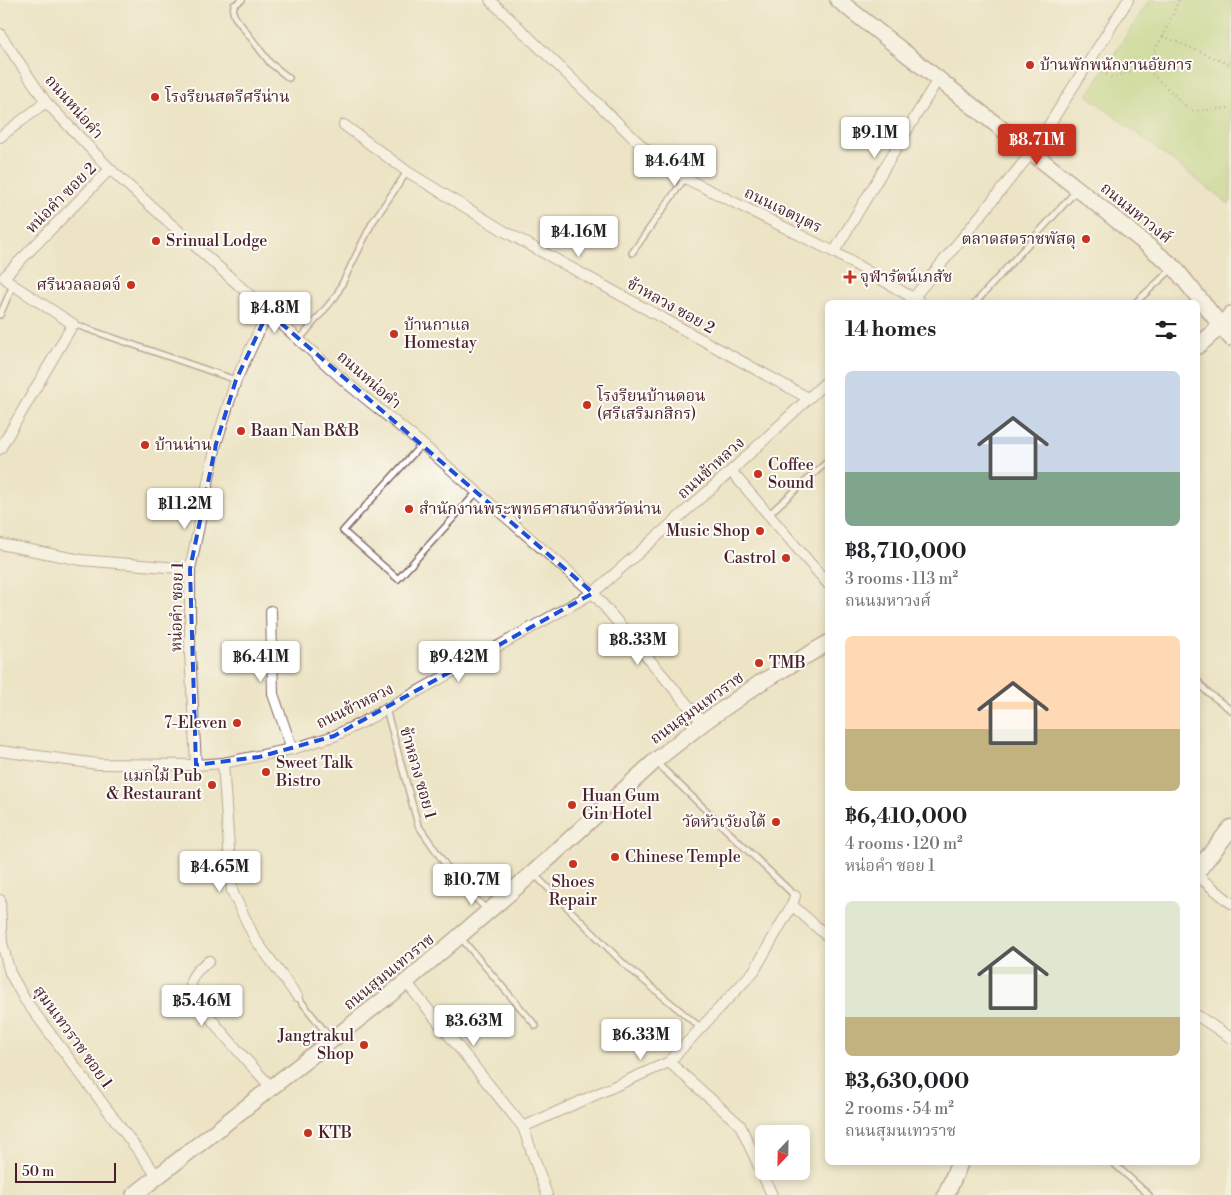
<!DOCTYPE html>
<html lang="en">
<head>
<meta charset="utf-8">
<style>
	body { margin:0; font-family:"Libre Bodoni","Noto Serif Thai",serif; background:#f6f6f6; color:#202124; height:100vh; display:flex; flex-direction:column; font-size:19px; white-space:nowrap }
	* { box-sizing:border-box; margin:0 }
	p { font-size:16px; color:#757577 }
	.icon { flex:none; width:28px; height:28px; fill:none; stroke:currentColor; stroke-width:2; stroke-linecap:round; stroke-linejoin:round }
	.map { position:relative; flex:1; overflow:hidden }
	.side { position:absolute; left:825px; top:300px; width:375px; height:865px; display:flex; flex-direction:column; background:#fff; border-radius:8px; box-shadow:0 2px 8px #0003 }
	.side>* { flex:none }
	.needle { width:32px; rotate:202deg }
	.fabs { position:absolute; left:755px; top:1125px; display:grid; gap:10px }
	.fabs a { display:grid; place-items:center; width:55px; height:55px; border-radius:8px; background:#fff; box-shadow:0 2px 8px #0003; font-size:25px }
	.scale { position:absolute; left:15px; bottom:12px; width:101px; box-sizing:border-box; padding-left:5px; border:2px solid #4a1f2b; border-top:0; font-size:14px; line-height:18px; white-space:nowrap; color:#4a1f2b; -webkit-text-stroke:4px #fdfcf7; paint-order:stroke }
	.price { position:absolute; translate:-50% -42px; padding:0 11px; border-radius:5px; background:#fff; color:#222; font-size:16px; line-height:32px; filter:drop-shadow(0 1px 2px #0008) }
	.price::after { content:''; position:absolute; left:50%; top:30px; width:15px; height:11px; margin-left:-8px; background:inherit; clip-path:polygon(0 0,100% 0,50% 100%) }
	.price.current { background:#c8321e; color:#fff }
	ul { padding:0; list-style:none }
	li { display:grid; align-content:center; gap:10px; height:265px; padding:0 20px }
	li span { display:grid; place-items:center; height:155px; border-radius:8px; color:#555 }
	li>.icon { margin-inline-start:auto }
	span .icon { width:90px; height:90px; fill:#fffc; stroke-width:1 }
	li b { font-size:21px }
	h2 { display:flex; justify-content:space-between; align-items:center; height:60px; padding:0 20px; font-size:21px }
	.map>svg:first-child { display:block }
	.green { fill:#b2d47c; stroke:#7e7a54 }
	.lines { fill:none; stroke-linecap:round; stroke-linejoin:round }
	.lane-casing { stroke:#836461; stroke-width:8 }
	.street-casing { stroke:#836461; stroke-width:12 }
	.secondary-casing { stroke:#836461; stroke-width:18 }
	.primary-casing { stroke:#836461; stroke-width:19 }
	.path { stroke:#836461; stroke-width:2.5; stroke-dasharray:1 4; stroke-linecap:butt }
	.lane { stroke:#fff; stroke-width:5 }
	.street { stroke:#fff; stroke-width:10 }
	.secondary { stroke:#fff; stroke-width:15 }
	.primary { stroke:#fff; stroke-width:16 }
	.marked { fill:none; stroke:#1d4ed8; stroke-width:4; stroke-dasharray:10 6; stroke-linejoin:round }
	.poi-dot { fill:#c8321e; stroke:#fdfcf7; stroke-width:2 }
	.labels { text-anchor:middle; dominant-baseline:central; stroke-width:4; stroke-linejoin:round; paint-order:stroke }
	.poi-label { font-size:16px; fill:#4a1f2b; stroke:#fdfcf7; text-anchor:start }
	.street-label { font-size:16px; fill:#4a1f2b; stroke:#fdfcf7 }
</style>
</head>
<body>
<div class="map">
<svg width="1231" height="1195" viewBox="0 0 1231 1195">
	<rect width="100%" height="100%" fill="#fdfcf7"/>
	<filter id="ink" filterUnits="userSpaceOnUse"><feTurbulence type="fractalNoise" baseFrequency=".02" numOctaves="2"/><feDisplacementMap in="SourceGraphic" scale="10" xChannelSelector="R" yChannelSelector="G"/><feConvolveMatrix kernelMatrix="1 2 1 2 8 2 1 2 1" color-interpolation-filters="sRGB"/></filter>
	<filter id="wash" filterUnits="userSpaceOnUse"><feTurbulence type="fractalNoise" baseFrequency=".0096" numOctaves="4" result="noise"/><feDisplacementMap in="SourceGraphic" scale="20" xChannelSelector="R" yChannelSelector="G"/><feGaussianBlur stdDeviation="1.12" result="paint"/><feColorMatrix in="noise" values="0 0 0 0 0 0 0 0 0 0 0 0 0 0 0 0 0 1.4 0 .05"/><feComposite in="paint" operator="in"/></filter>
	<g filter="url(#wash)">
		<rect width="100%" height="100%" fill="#ece4c5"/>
		<path class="green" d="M 1150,0 L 1231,0 L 1231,202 L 1229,204 L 1087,95 Z"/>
	</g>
	<g filter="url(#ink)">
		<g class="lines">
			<defs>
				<g id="lane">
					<path d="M 242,0 L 234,5 L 233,12 L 235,17 L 270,63 L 289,78"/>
					<path d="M 632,253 L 685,178"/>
					<path d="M 976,302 L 1076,191"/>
					<path d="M 1136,302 L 1172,269"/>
					<path d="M 0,315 L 13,285"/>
					<path d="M 73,324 L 236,380"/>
					<path d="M 300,339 L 336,296 L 372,223 L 407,172"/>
					<path d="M 422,444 L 343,531 L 398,579 L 477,492"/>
					<path d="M 769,514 L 828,461"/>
					<path d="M 1198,681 L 1206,691 L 1231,710"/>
					<path d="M 386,709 L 418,825 L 454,877 L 488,911"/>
					<path d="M 657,763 L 795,896"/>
					<path d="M 533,873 L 624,964 L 701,1028"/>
					<path d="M 460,937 L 536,1026"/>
					<path d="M 297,996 L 331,1039"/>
					<path d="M 1112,1162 L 1149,1195"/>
				</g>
				<g id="street">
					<path d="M 490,0 L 643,147 L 685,178 L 834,252 L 920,302"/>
					<path d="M 0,34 L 46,102 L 110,169 L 348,384 L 422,444 L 593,593 L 703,723"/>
					<path d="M 344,125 L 408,172 L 504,231 L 808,398"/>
					<path d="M 0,137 L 46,102"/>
					<path d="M 834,252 L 938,79"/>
					<path d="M 910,302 L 1032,152 L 1128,0"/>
					<path d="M 0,449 L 73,324 L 13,285 L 4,277 L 110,169"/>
					<path d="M 731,471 L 828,584"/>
					<path d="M 0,544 L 81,560 L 190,569"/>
					<path d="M 271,611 L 273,694 L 292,749"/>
					<path d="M 0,751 L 98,764 L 196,765 L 223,763 L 292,749 L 334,736 L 365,721 L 593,593 L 731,471 L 828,380"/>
					<path d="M 223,763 L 232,891 L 255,939 L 297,996"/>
					<path d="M 196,765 L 190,652 L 190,569 L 216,444 L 236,380 L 268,312"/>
					<path d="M 1198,876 L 1231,903"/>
					<path d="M 0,900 L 2,943 L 10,973 L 25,1000 L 158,1177"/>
					<path d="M 792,905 L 828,937"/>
					<path d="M 209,961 C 202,966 191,974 191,984 C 191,1003 256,1070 271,1087"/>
					<path d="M 406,982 L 523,1127"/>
					<path d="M 1198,1016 L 1231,1038"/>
					<path d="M 669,1062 L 740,1125 L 772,1195"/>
					<path d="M 547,1195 L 523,1127 L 669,1062 L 754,971 L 792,905 L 795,896"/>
				</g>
				<g id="secondary">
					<path d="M 838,0 L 1078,189 L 1174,267 L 1231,338"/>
					<path d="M 1198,346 L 1221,326 L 1231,314"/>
					<path d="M 134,1195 L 406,982 L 533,873 L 655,761 L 703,723 L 760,683 L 828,643"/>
				</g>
				<g id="primary">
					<path d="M 1198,870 L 1231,828"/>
					<path d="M 946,1195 L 960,1162"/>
				</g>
			</defs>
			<use href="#lane" class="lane-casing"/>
			<use href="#street" class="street-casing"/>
			<use href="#secondary" class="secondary-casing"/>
			<use href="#primary" class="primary-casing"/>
			<g class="path">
				<path d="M 1163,36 L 1231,65"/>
				<path d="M 1145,67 L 1191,111 L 1231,108"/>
				<path d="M 1098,69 L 1112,78 L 1145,66 L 1163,36 L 1179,0"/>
			</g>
			<use href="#lane" class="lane"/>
			<use href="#street" class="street"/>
			<use href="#secondary" class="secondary"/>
			<use href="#primary" class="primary"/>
		</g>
	</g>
	<path d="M0 0H1231V1195H0ZM 268,312 L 593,593 L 334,736 L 259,757 L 196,765 L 190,569 L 216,444 L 236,380 Z" fill="#ece4c5" fill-opacity=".55" fill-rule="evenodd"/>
	<path class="marked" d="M 268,312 L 593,593 L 334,736 L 259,757 L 196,765 L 190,569 L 216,444 L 236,380 Z"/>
	<g class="poi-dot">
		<circle cx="1030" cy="65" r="5"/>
		<circle cx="155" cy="97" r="5"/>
		<circle cx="1086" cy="239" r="5"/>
		<circle cx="156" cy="241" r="5"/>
		<path d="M847.5 269.5h5v5h5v5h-5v5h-5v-5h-5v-5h5z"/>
		<circle cx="131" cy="285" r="5"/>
		<circle cx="394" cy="334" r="5"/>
		<circle cx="587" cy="405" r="5"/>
		<circle cx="241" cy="431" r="5"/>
		<circle cx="145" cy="445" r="5"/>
		<circle cx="758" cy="474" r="5"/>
		<circle cx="409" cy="509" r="5"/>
		<circle cx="760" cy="531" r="5"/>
		<circle cx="786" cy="558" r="5"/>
		<circle cx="759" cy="663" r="5"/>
		<circle cx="237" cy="723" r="5"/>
		<circle cx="266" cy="772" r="5"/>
		<circle cx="212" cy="785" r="5"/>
		<circle cx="572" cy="805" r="5"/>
		<circle cx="776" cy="822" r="5"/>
		<circle cx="615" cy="857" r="5"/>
		<circle cx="573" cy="864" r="5"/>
		<circle cx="364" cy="1045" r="5"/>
		<circle cx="308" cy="1133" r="5"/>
	</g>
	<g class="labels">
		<g class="poi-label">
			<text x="1040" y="65">บ้านพักพนักงานอัยการ</text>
			<text x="165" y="97">โรงรียนสตรีศรีน่าน</text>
			<text x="1076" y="239" text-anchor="end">ตลาดสดราชพัสดุ</text>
			<text x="166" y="241">Srinual Lodge</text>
			<text x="860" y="277">จุฬารัตน์เภสัช</text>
			<text x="121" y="285" text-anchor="end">ศรีนวลลอดจ์</text>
			<text x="404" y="325">บ้านกาแล<tspan x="404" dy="18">Homestay</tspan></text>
			<text x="597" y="396">โรงรียนบ้านดอน<tspan x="597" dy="18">(ศรีเสริมกสิกร)</tspan></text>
			<text x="251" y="431">Baan Nan B&amp;B</text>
			<text x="155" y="445">บ้านน่าน</text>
			<text x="768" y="465">Coffee<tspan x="768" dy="18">Sound</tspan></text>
			<text x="419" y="509">สำนักงานพระพุทธศาสนาจังหวัดน่าน</text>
			<text x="750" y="531" text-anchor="end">Music Shop</text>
			<text x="776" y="558" text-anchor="end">Castrol</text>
			<text x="769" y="663">TMB</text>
			<text x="227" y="723" text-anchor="end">7-Eleven</text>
			<text x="276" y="763">Sweet Talk<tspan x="276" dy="18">Bistro</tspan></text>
			<text x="202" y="776" text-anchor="end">แมกไม้ Pub<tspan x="202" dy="18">&amp; Restaurant</tspan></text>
			<text x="582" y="796">Huan Gum<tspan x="582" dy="18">Gin Hotel</tspan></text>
			<text x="766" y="822" text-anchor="end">วัดหัวเวัยงไต้</text>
			<text x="625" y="857">Chinese Temple</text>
			<text x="573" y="882" text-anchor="middle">Shoes<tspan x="573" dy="18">Repair</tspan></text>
			<text x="354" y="1036" text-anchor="end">Jangtrakul<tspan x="354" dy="18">Shop</tspan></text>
			<text x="318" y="1133">KTB</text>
		</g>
		<g class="street-label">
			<text transform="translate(74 107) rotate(49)">ถนนหน่อคำ</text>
			<text transform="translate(61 198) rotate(-45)">หน่อคำ ซอย 2</text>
			<text transform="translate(783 210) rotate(26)">ถนนเจตบุตร</text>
			<text transform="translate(1136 213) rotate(39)">ถนนมหาวงศ์</text>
			<text transform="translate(671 306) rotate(29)">ข้าหลวง ซอย 2</text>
			<text transform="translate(369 380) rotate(41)">ถนนหน่อคำ</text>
			<text transform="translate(711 468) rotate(-42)">ถนนข้าหลวง</text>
			<text transform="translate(177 607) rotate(-89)">หน่อคำ ซอย 1</text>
			<text transform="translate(355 706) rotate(-26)">ถนนข้าหลวง</text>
			<text transform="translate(697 708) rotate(-36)">ถนนสุมนเทวราช</text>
			<text transform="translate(418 773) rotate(74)">ข้าหลวง ซอย 1</text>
			<text transform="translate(389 972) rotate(-39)">ถนนสุมนเทวราช</text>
			<text transform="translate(73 1037) rotate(54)">สุมนเทวราช ซอย 1</text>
		</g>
	</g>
</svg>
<div class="fabs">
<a><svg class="needle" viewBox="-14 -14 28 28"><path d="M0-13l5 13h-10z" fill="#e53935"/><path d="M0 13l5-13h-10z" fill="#757577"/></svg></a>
</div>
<div class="scale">50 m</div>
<b class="price" style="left:875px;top:159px">฿9.1M</b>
<b class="price current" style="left:1037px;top:166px">฿8.71M</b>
<b class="price" style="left:675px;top:187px">฿4.64M</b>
<b class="price" style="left:579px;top:258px">฿4.16M</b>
<b class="price" style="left:275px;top:334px">฿4.8M</b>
<b class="price" style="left:185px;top:530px">฿11.2M</b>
<b class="price" style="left:638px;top:666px">฿8.33M</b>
<b class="price" style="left:261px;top:683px">฿6.41M</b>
<b class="price" style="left:459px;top:683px">฿9.42M</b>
<b class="price" style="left:220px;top:893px">฿4.65M</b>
<b class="price" style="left:472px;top:906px">฿10.7M</b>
<b class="price" style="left:202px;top:1027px">฿5.46M</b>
<b class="price" style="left:474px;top:1047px">฿3.63M</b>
<b class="price" style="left:641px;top:1061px">฿6.33M</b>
<section class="side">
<h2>14 homes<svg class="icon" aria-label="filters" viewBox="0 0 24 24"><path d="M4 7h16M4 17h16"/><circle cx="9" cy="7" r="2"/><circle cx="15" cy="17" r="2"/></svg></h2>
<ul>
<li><span style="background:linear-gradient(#c9d6e8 65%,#7fa58c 0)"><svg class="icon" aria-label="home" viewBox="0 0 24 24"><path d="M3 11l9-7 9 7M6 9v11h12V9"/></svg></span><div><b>฿8,710,000</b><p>3 rooms · 113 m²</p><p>ถนนมหาวงศ์</p></div></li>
<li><span style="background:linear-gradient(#ffd9b3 60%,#c2b280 0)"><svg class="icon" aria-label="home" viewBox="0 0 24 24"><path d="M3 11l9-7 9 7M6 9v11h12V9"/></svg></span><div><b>฿6,410,000</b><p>4 rooms · 120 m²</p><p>หน่อคำ ซอย 1</p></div></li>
<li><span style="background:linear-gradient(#dfe7d0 75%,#c2b280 0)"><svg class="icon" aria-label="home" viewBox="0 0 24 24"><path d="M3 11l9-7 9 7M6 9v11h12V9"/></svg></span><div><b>฿3,630,000</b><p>2 rooms · 54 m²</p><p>ถนนสุมนเทวราช</p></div></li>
</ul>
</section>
</div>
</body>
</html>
